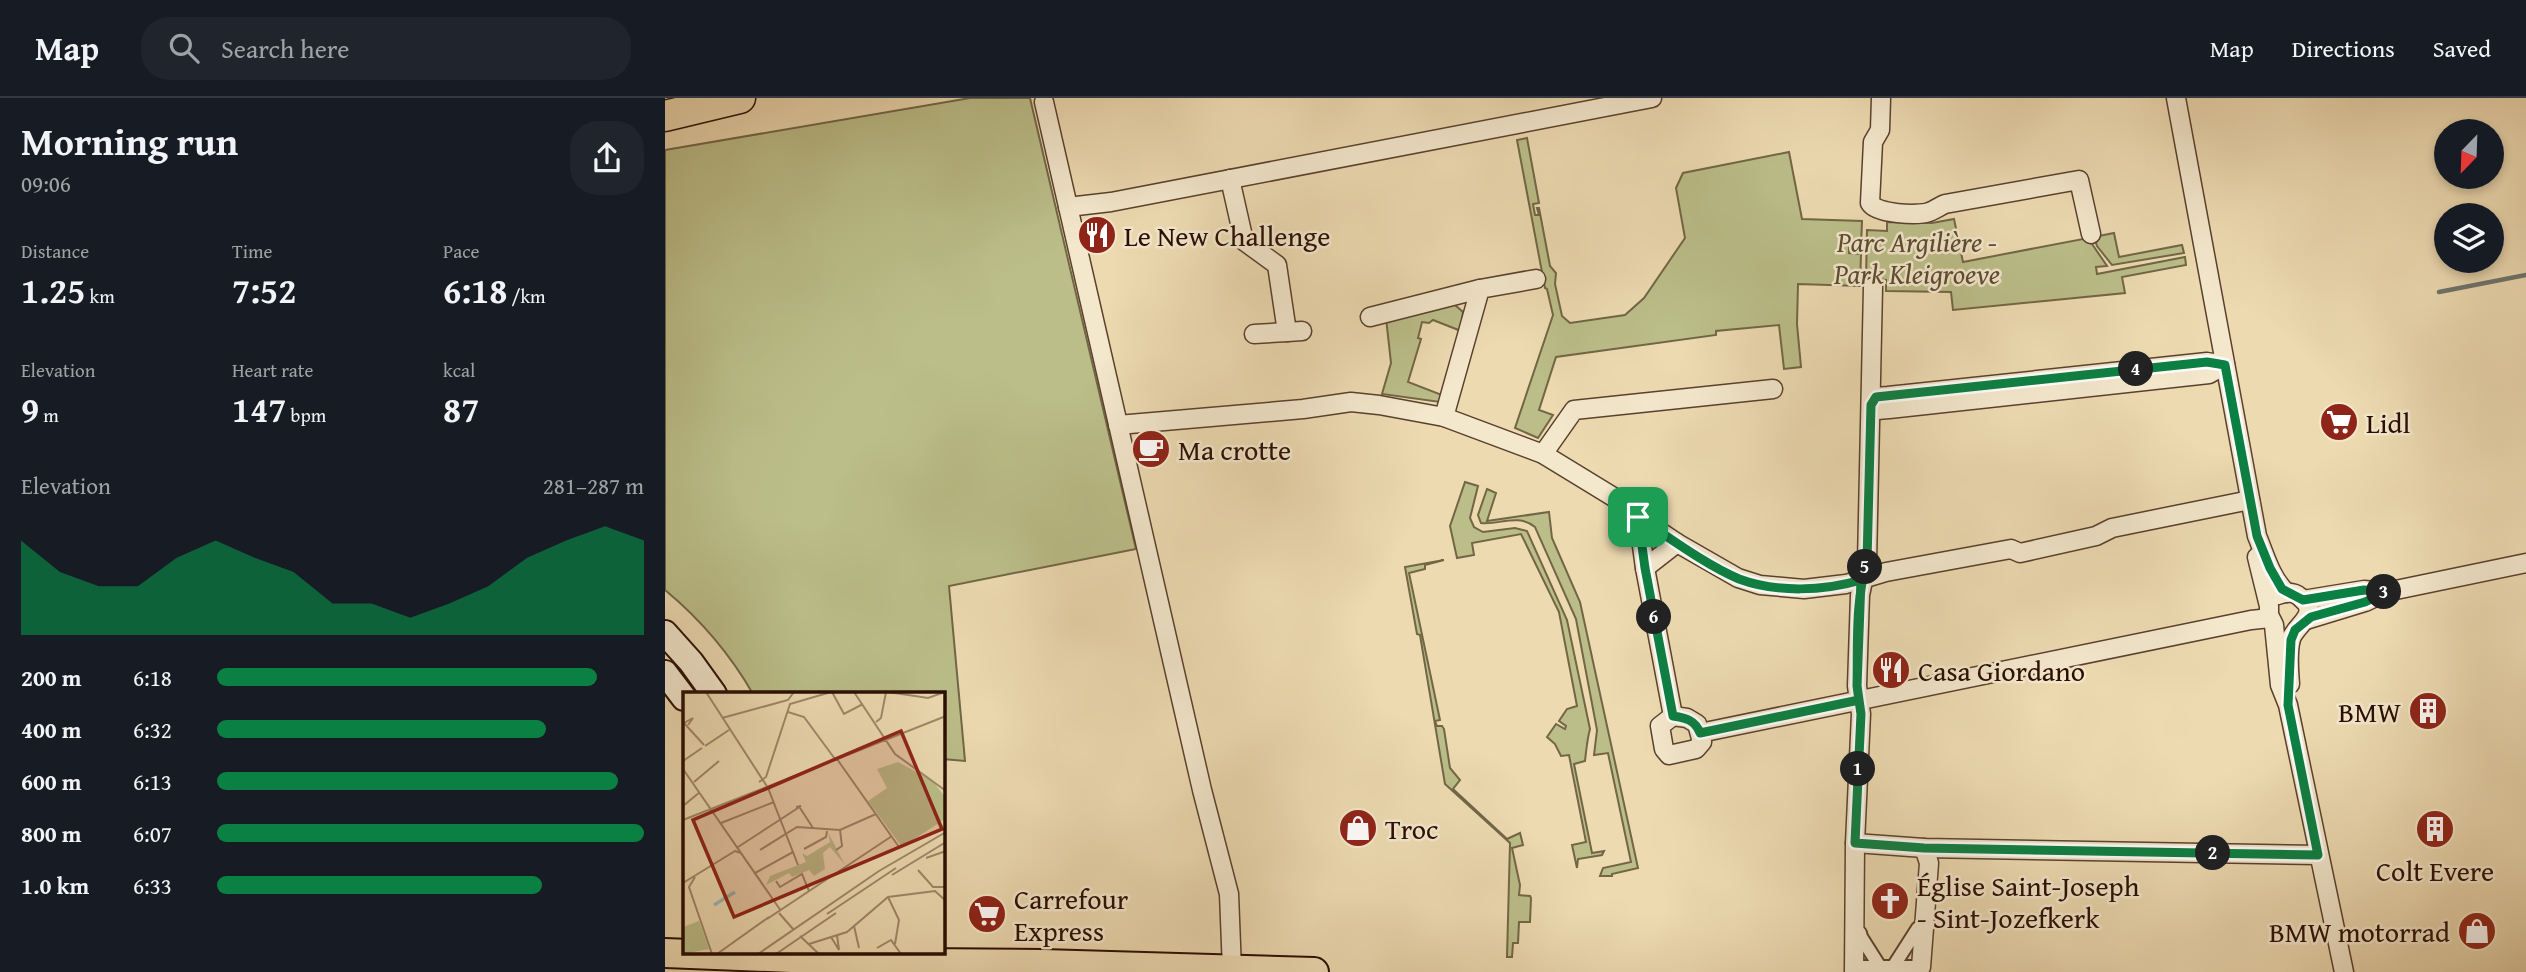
<!DOCTYPE html>
<html lang="en">
<head>
<meta charset="utf-8">
<style>
  body { margin:0; font-family:"Gentium Book Plus",serif; background:#20242c; color:#f1f3f6; height:100vh; display:flex; flex-direction:column; font-size:26px; white-space:nowrap }
  * { box-sizing:border-box; margin:0 }
  p { font-size:23px; color:#9ea1a6 }
  .icon { flex:none; width:38px; height:38px; fill:none; stroke:currentColor; stroke-width:2; stroke-linecap:round; stroke-linejoin:round }
  .map { position:relative; flex:1; overflow:hidden }
  .panel { display:flex; flex-direction:column; background:#171b24; width:665px }
  .panel>* { flex:none }
  .needle { width:46px; rotate:203deg }
  .controls { position:absolute; left:1769px; top:21px; display:grid; gap:14px }
  .controls a { display:grid; place-items:center; width:70px; height:70px; border-radius:50%; background:#171b24; box-shadow:0 4px 10px #0003; font-size:35px }
  .pin { position:absolute; display:grid; place-items:center; width:60px; height:60px; color:#fff; margin:-30px; border-radius:14px; box-shadow:0 4px 10px #0006 }
  .km { position:absolute; width:35px; height:35px; margin:-18px; border-radius:50%; background:#222; color:#fff; font-size:19px; line-height:35px; text-align:center }
  .round { display:grid; place-items:center; flex:none; width:74px; height:74px; border-radius:28px; background:#20242c }
  .head { display:flex; align-items:center; justify-content:space-between; height:119px; padding:0 21px }
  h1 { font-size:38px; font-weight:800; line-height:52px }
  .figures { display:grid; grid-template-columns:repeat(3,1fr); gap:10px; height:119px; padding:7px 21px }
  .figures div { display:grid; align-content:center }
  .figures b { font-size:35px; font-weight:800 }
  .figures small { font-size:19px; font-weight:400 }
  .figures p { font-size:19px }
  .chart { height:196px; padding:14px 21px }
  .chart p { display:flex; justify-content:space-between }
  .chart svg { width:100%; height:126px; margin-top:7px; fill:#0b8043; opacity:.7 }
  ul { padding:0 21px; list-style:none; font-size:23px }
  li { display:grid; grid-template-columns:112px 84px 1fr; align-items:center; height:52px }
  li i { height:18px; border-radius:9px; background:#0b8043 }
  header { display:flex; align-items:center; gap:42px; box-sizing:border-box; height:98px; padding:0 35px; background:#171b24; border-bottom:2px solid #363941 }
  header strong { font-size:33px }
  nav { display:flex; gap:38px; margin-inline-start:auto; font-size:24px }
  .search { width:490px; height:63px; background:#20242c; display:flex; align-items:center; gap:18px; box-sizing:border-box; padding:0 24px; border-radius:28px; color:#9ea1a6; font-size:26px }
  main { display:flex; flex:1; min-height:0 }
  .map>svg:first-child { display:block }
  .green { fill:#bbbe89; stroke:#726646; stroke-width:2 }
  .lines { fill:none; stroke-linecap:round; stroke-linejoin:round }
  .stream { stroke:#6f746e; stroke-width:4.5 }
  .pedestrian-casing { stroke:#5a402e; stroke-width:16 }
  .minor-casing { stroke:#5a402e; stroke-width:21 }
  .secondary-casing { stroke:#290d02; stroke-width:28 }
  .primary-casing { stroke:#290d02; stroke-width:32 }
  .trunk-casing { stroke:#290d02; stroke-width:33 }
  .pedestrian { stroke:#f3e7cc; stroke-width:12 }
  .minor { stroke:#f3e7cc; stroke-width:18 }
  .secondary { stroke:#f3e7cc; stroke-width:24 }
  .primary { stroke:#eddab1; stroke-width:28 }
  .trunk { stroke:#eddab1; stroke-width:30 }
  .route-casing { stroke:#fff; stroke-width:14 }
  .route { stroke:#0b8043; stroke-width:9 }
  .labels { text-anchor:middle; dominant-baseline:central; stroke-width:5; stroke-linejoin:round; paint-order:stroke }
  .poi-label { font-size:28px; fill:#290d02; stroke:#f3e7cc; text-anchor:start }
  .park-label { font-size:28px; font-style:italic; fill:#5c4b31; stroke:#f3e7cc }
  .inset-river { fill:none; stroke:#9db8b6; stroke-width:3.5 }
  .inset-road { fill:none; stroke:#9f886b; stroke-width:2 }
  .view { fill:#8f2418; fill-opacity:0.15; stroke:#8f2418; stroke-width:3.5 }
  .inset-edge { fill:none; stroke:#290d02; stroke-width:3.5 }
</style>
</head>
<body>
<header>
<strong>Map</strong>
<div class="search"><svg class="icon" aria-label="search" viewBox="0 0 24 24"><circle cx="10" cy="10" r="6"/><path d="M15 15l6 6"/></svg>Search here</div>
<nav><a>Map</a><a>Directions</a><a>Saved</a></nav>
</header>
<main>
<section class="panel">
<div class="head"><div><h1>Morning run</h1><p>09:06</p></div><a class="round"><svg class="icon" aria-label="share" viewBox="0 0 24 24"><path d="M12 15V3M7 8l5-5 5 5M5 13v7h14v-7"/></svg></a></div>
<div class="figures">
<div><p>Distance</p><b>1.25<small> km</small></b></div>
<div><p>Time</p><b>7:52</b></div>
<div><p>Pace</p><b>6:18<small> /km</small></b></div>
</div>
<div class="figures">
<div><p>Elevation</p><b>9<small> m</small></b></div>
<div><p>Heart rate</p><b>147<small> bpm</small></b></div>
<div><p>kcal</p><b>87</b></div>
</div>
<div class="chart"><p><span>Elevation</span>281–287 m</p>
<svg viewBox="0 0 160 44" preserveAspectRatio="none"><path d="M0 44V11L10 22L20 27L30 27L40 17L50 11L60 17L70 22L80 33L90 33L100 38L110 33L120 27L130 17L140 11L150 6L160 11V44z"/></svg>
</div>
<ul>
<li><b>200 m</b>6:18<i style="width:89%"></i></li>
<li><b>400 m</b>6:32<i style="width:77%"></i></li>
<li><b>600 m</b>6:13<i style="width:94%"></i></li>
<li><b>800 m</b>6:07<i style="width:100%"></i></li>
<li><b>1.0 km</b>6:33<i style="width:76%"></i></li>
</ul>
</section>
<div class="map">
<svg width="1861" height="874" viewBox="0 0 1861 874">
  <rect width="100%" height="100%" fill="#eddab1"/>
  <filter id="stains"><feTurbulence type="fractalNoise" baseFrequency=".00286" numOctaves="4"/><feColorMatrix values="0 0 0 0 .2 0 0 0 0 .09 0 0 0 0 .02 0 0 0 .5 -.17"/></filter>
  <radialGradient id="worn" r=".72"><stop offset=".6" stop-color="#630" stop-opacity="0"/><stop offset="1" stop-color="#630" stop-opacity=".3"/></radialGradient>
  <g class="green">
    <path d="M305,0H365L471,451L284,488L300,663L278,661V596H88C65,556 35,521 0,492V52Z"/>
    <polygon points="862,40 874,105 868,106 870,117 874,117 872,110 874,110 885,168 891,175 890,186 897,218 905,225 960,217 979,200 1020,140 1011,90 1018,75 1124,54 1137,121 1197,123 1196,150 1184,150 1184,155 1196,156 1195,188 1133,186 1132,226 1136,269 1119,271 1114,227 1051,233 1051,237 891,259 874,312 888,317 873,340 850,330 888,217 882,191 880,190 852,42"/>
    <polygon points="1289,121 1298,164 1423,140 1442,168 1431,169 1432,176 1520,159 1521,167 1457,179 1460,195 1288,212 1286,194 1221,193 1221,182 1201,180 1202,132 1222,133 1222,124 1267,125"/>
    <polygon points="1449,135 1454,159 1517,147 1519,155 1447,167 1432,148 1429,139"/>
    <polygon points="783,207 790,207 798,214 796,233 768,222 764,225 757,224 753,240 756,241 743,284 777,297 775,304 717,296 726,265 721,220"/>
    <path d="M800,384L813,388L805,420L809,429L818,434L850,430L862,433L902,522L925,631C922,642 921,654 920,663L909,666L927,755L939,753L937,757L913,761L912,770L907,747L921,744L904,657L896,658L890,646L882,639L891,626L900,631L901,628L894,623L902,611L912,608L894,514L856,436L807,445L809,457L792,460L785,428Z"/>
    <path d="M822,391L831,395L822,423L884,414L887,440L915,504L973,770L947,776V778H935L938,770L966,764L943,655L929,657L932,632L911,521L870,429C853,415 835,427 816,425L813,417Z"/>
    <polygon points="779,462 760,467 760,471 744,475 775,622 770,623 772,628 777,628 779,631 785,670 795,682 788,691 842,741 855,735 858,747 847,750 855,787 854,797 865,798 866,800 865,824 854,824 853,845 848,845 847,859 842,859 845,745 780,686 755,537 752,536 740,469"/>
  </g>
  <g class="lines">
    <polyline class="stream" points="1774,194 1861,177"/>
    <defs>
      <g id="pedestrian">
        <polyline points="1195,835 1196,839 1215,869"/>
        <polyline points="1196,869 1250,869"/>
        <polyline points="1228,869 1253,830"/>
      </g>
      <g id="minor">
        <path d="M1216,0L1215,32L1208,44L1205,105C1211,116 1253,118 1264,114C1270,112 1275,108 1280,106L1414,82L1426,136"/>
        <path d="M1511,0L1592,438C1600,457 1606,481 1622,495"/>
        <polyline points="379,4 537,692 564,796 567,872"/>
        <polyline points="565,81 579,143 612,167 622,234 637,233"/>
        <polyline points="403,109 446,104 987,0"/>
        <polyline points="705,219 815,191"/>
        <polyline points="589,236 622,234"/>
        <polyline points="1206,307 1212,312 1224,311 1544,276 1560,267"/>
        <polyline points="1206,307 1211,299 1223,298 1542,264 1560,267"/>
        <polyline points="779,319 815,191 871,181"/>
        <polyline points="453,327 638,311 686,304 714,307 779,319 878,356 968,411 973,419 1012,445 1073,480 1095,487 1139,491 1181,486 1221,474 1346,451 1355,455 1431,438 1447,430 1585,402"/>
        <polyline points="878,356 909,312 1108,291"/>
        <polyline points="973,419 980,470 1008,618"/>
        <polyline points="1592,459 1604,508 1604,517 1609,527 1615,587 1623,607 1679,874"/>
        <polyline points="980,470 1012,445"/>
        <path d="M1613,497C1621,494 1628,493 1635,499C1657,516 1630,527 1626,541C1622,555 1624,572 1625,586"/>
        <polyline points="1638,502 1699,492 1721,494"/>
        <polyline points="1641,522 1700,504 1721,494 1861,465"/>
        <polygon points="1008,618 1022,620 1032,626 1037,644 1031,651 1004,657 999,651 995,628"/>
        <polyline points="1035,635 1586,522 1605,520"/>
        <polyline points="1190,745 1259,750 1653,757"/>
        <polyline points="1189,874 1190,745 1196,616 1192,588 1195,497 1202,464 1208,189"/>
        <polyline points="1252,874 1256,869 1264,765 1259,750"/>
      </g>
      <g id="secondary">
        <polyline points="0,535 26,564 49,596"/>
        <polyline points="0,575 19,600"/>
      </g>
      <polyline id="primary" points="0,855 253,865 378,866 649,874"/>
      <polyline id="trunk" points="0,18 75,0"/>
    </defs>
    <use href="#pedestrian" class="pedestrian-casing"/>
    <use href="#minor" class="minor-casing"/>
    <use href="#secondary" class="secondary-casing"/>
    <use href="#primary" class="primary-casing"/>
    <use href="#trunk" class="trunk-casing"/>
    <use href="#pedestrian" class="pedestrian"/>
    <use href="#minor" class="minor"/>
    <use href="#secondary" class="secondary"/>
    <use href="#primary" class="primary"/>
    <use href="#trunk" class="trunk"/>
  </g>
  <g class="lines">
    <defs>
      <path id="route" d="M973,419C1003,439 1041,467 1074,481C1112,495 1159,493 1196,482L1192,588L1196,616L1190,745L1259,750L1653,757L1623,607L1626,542L1630,532L1646,519L1700,504L1721,494L1699,492L1638,502L1617,491L1605,470L1592,438L1560,267L1542,264L1211,299L1206,307L1202,464C1190,503 1193,547 1192,588L1194,602L1035,635C1030,622 1021,620 1008,618L980,470L973,419"/>
    </defs>
    <use href="#route" class="route-casing"/>
    <use href="#route" class="route"/>
  </g>
  <defs>
    <symbol id="restaurant-disc" viewBox="-11 -11 22 22"><circle r="9.5" fill="#8f2418" stroke="#f3e7cc"/><path d="M-5-6h1v4h1v-4h1v4h1v-4h1v5L-1.5 .5V6h-2V.5L-5-1ZM5-6V6H3V1.5H1.5Q1.5-4 5-6Z" fill="#fff"/></symbol>
    <symbol id="supermarket-disc" viewBox="-11 -11 22 22"><circle r="9.5" fill="#8f2418" stroke="#f3e7cc"/><path d="M-6-5.5h2.5l.6 2H6L4.5 2H-2.5L-4.4-4H-6ZM-1.5 3.2a1.3 1.3 0 1 0 .1 0ZM3 3.2a1.3 1.3 0 1 0 .1 0Z" fill="#fff"/></symbol>
    <symbol id="cafe-disc" viewBox="-11 -11 22 22"><circle r="9.5" fill="#8f2418" stroke="#f3e7cc"/><path d="M-5.5-4.5H6V0H3Q3 3.5 0 3.5H-2.5Q-5.5 3.5-5.5 0ZM3-3.2v2h1.7v-2ZM-6 4.5H4V6H-6Z" fill="#fff"/></symbol>
    <symbol id="building-disc" viewBox="-11 -11 22 22"><circle r="9.5" fill="#8f2418" stroke="#f3e7cc"/><path d="M-4-6H4V6H1V3H-1V6H-4ZM-2.5-4.3h1.7v1.8h-1.7ZM.8-4.3h1.7v1.8H.8ZM-2.5-1h1.7V.8h-1.7ZM.8-1h1.7V.8H.8Z" fill="#fff"/></symbol>
    <symbol id="shop-disc" viewBox="-11 -11 22 22"><circle r="9.5" fill="#8f2418" stroke="#f3e7cc"/><path d="M-5-2.5h2.3a2.7 3.5 0 0 1 5.4 0H5L5.5 6h-11ZM-1.5-2.5h3a1.5 2.3 0 0 0-3 0Z" fill="#fff"/></symbol>
    <symbol id="church-disc" viewBox="-11 -11 22 22"><circle r="9.5" fill="#8f2418" stroke="#f3e7cc"/><path d="M-1.2-6h2.4v3.5h3.3v2.4h-3.3V6h-2.4V-.1h-3.3v-2.4h3.3Z" fill="#fff"/></symbol>
  </defs>
  <g fill-rule="evenodd">
    <use href="#restaurant-disc" x="410" y="115" width="44" height="44"/>
    <use href="#supermarket-disc" x="1652" y="302" width="44" height="44"/>
    <use href="#cafe-disc" x="464" y="329" width="44" height="44"/>
    <use href="#restaurant-disc" x="1204" y="550" width="44" height="44"/>
    <use href="#building-disc" x="1741" y="591" width="44" height="44"/>
    <use href="#shop-disc" x="671" y="708" width="44" height="44"/>
    <use href="#building-disc" x="1748" y="709" width="44" height="44"/>
    <use href="#church-disc" x="1203" y="781" width="44" height="44"/>
    <use href="#supermarket-disc" x="300" y="794" width="44" height="44"/>
    <use href="#shop-disc" x="1790" y="811" width="44" height="44"/>
  </g>
  <g class="labels">
    <g class="poi-label">
      <text x="459" y="137">Le New Challenge</text>
      <text x="1701" y="324">Lidl</text>
      <text x="513" y="351">Ma crotte</text>
      <text x="1253" y="572">Casa Giordano</text>
      <text x="1736" y="613" text-anchor="end">BMW</text>
      <text x="720" y="730">Troc</text>
      <text x="1770" y="772" text-anchor="middle">Colt Evere</text>
      <text x="1252" y="787">Église Saint-Joseph<tspan x="1252" dy="32">- Sint-Jozefkerk</tspan></text>
      <text x="349" y="800">Carrefour<tspan x="349" dy="32">Express</tspan></text>
      <text x="1785" y="833" text-anchor="end">BMW motorrad</text>
    </g>
    <g class="park-label">
      <text x="1252" y="143">Parc Argilière -<tspan x="1252" dy="32">Park Kleigroeve</tspan></text>
    </g>
  </g>
  <g transform="translate(18 594)">
    <rect width="262" height="262" fill="#eddab1"/>
    <path d="M215,70L249,88L262,105V127L219,155L185,109L204,96L194,77ZM145,140L162,173L147,155L140,161L142,177L131,184L126,178L109,185L106,181L83,193L87,184L123,170L119,161L124,164L147,150ZM16,229L26,257L0,262V235Z" fill="#bbbe89"/>
    <path class="inset-river" d="M31,213L52,200"/>
    <path class="inset-road" d="M23,0L85,96L115,173M149,0L161,22L180,12M171,0L212,62L263,99M205,0L245,6L262,0M105,20L121,25L152,67M39,26L105,8L111,0M193,30L198,26L203,0M5,33L10,26L1,31L21,53M22,54L46,38M154,67L216,155M0,69L19,56M0,77L98,219M11,90L36,69M76,90L83,85L107,12L148,0M0,114L17,100M117,116L130,136M0,128L263,24M38,131L91,110M55,155L118,114L113,115M121,157L143,145L144,139M77,158L114,135L157,138L193,122M153,158L159,154L157,138M243,166L263,159M235,178L250,195H263M72,181L110,160M209,183L263,150M12,185L6,195L29,262M93,189L97,195L119,182L126,199M0,191L52,159L58,161M205,205L216,228L212,252M96,221L110,237M144,222L213,176M84,227L209,144M171,234L176,256M117,244L136,262M148,245L156,258L154,243M126,252L164,240L205,205L252,199L263,209M194,256L208,248L218,262M34,262L86,225M75,262L196,179L263,140M93,262L153,221"/>
    <path class="view" d="M218,39L259,137L51,225L10,128Z"/>
    <rect width="262" height="262" class="inset-edge"/>
  </g>
  <rect width="100%" height="100%" filter="url(#stains)"/>
  <rect width="100%" height="100%" fill="url(#worn)"/>
</svg>
<div class="controls">
<a><svg class="needle" viewBox="-14 -14 28 28"><path d="M0-13l5 13h-10z" fill="#e53935"/><path d="M0 13l5-13h-10z" fill="#9ea1a6"/></svg></a>
<a><svg class="icon" aria-label="layers" viewBox="0 0 24 24"><path d="M12 4l9 5-9 5-9-5zM3 14l9 5 9-5"/></svg></a>
</div>
<div class="pin" style="left:973px;top:419px;background:#1e9e55"><svg class="icon" aria-label="arrive" viewBox="0 0 24 24"><path d="M6 21V4h12l-3 4 3 4H6"/></svg></div>
<b class="km" style="left:1193px;top:671px">1</b>
<b class="km" style="left:1548px;top:755px">2</b>
<b class="km" style="left:1719px;top:494px">3</b>
<b class="km" style="left:1471px;top:271px">4</b>
<b class="km" style="left:1200px;top:469px">5</b>
<b class="km" style="left:989px;top:519px">6</b>
</div>
</main>
</body>
</html>
